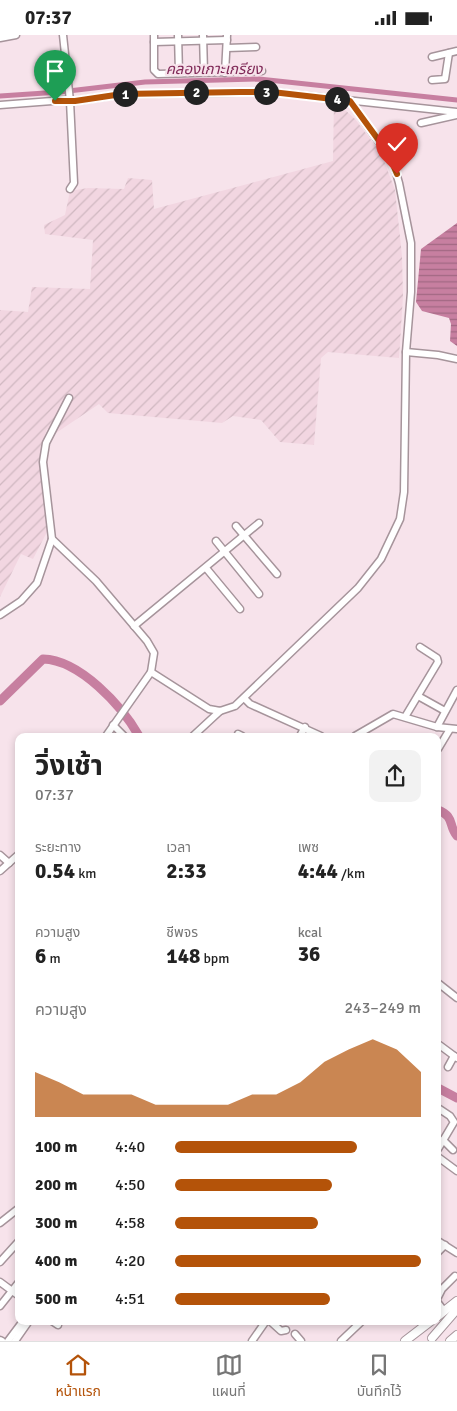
<!DOCTYPE html>
<html lang="th">
<head>
<meta charset="utf-8">
<style>
  body { margin:0; font-family:Signika,"Noto Sans Thai",sans-serif; background:#f2f2f2; color:#222; height:100vh; display:flex; flex-direction:column; font-size:19px; white-space:nowrap }
  * { box-sizing:border-box; margin:0 }
  p { font-size:16px; color:#767676 }
  .icon { flex:none; width:28px; height:28px; fill:none; stroke:currentColor; stroke-width:2; stroke-linecap:round; stroke-linejoin:round }
  .map { position:relative; flex:1; overflow:hidden }
  .details { position:absolute; left:15px; top:698px; width:426px; height:592px; display:flex; flex-direction:column; background:#fff; border-radius:10px; box-shadow:0 2px 8px #0003 }
  .details>* { flex:none }
  .pin { position:absolute; display:grid; place-items:center; width:42px; height:42px; color:#fff; margin:-51px -21px; border-radius:50% 50% 50% 0; rotate:-45deg; box-shadow:0 0 5px #0007 }
  .pin .icon { rotate:45deg }
  .km { position:absolute; width:25px; height:25px; margin:-12px; border-radius:50%; background:#222; color:#fff; font-size:14px; line-height:25px; text-align:center }
  .round { display:grid; place-items:center; flex:none; width:52px; height:52px; border-radius:10px; background:#f2f2f2 }
  .overview { display:flex; align-items:center; justify-content:space-between; height:85px; padding:0 20px }
  h1 { font-size:28px; font-weight:700; line-height:38px }
  .metrics { display:grid; grid-template-columns:repeat(3,1fr); gap:8px; height:85px; padding:5px 20px }
  .metrics div { display:grid; align-content:center }
  .metrics b { font-size:21px; font-weight:700 }
  .metrics small { font-size:14px; font-weight:400 }
  .metrics p { font-size:14px }
  .chart { height:140px; padding:10px 20px }
  .chart p { display:flex; justify-content:space-between }
  .chart svg { width:100%; height:90px; margin-top:5px; fill:#b45309; opacity:.7 }
  ul { padding:0 20px; list-style:none; font-size:16px }
  li { display:grid; grid-template-columns:80px 60px 1fr; align-items:center; height:38px }
  li i { height:12px; border-radius:6px; background:#b45309 }
  .status { display:flex; justify-content:space-between; align-items:center; height:35px; padding:0 25px; background:#fff; direction:ltr }
  .status svg { height:14px; fill:currentColor }
  .dock { display:flex; justify-content:space-around; align-items:center; height:70px; border-top:1px solid #e0e0e0; background:#fff; font-size:14px; color:#767676 }
  .dock a { display:grid; justify-items:center; gap:2px }
  .dock .on { color:#b45309 }
  .map>svg:first-child { display:block }
  .industrial { fill:url(#industrial-furrows) }
  .water { fill:url(#water-rules) }
  .lines { fill:none; stroke-linecap:round; stroke-linejoin:round }
  .canal { stroke:#c77fa0; stroke-width:5 }
  .river { stroke:#c77fa0; stroke-width:9 }
  .minor-casing { stroke:#a6949b; stroke-width:9 }
  .major-casing { stroke:#a6949b; stroke-width:10 }
  .minor { stroke:#fff; stroke-width:6 }
  .major { stroke:#fff; stroke-width:8 }
  .route-casing { stroke:#fff; stroke-width:10 }
  .route { stroke:#b45309; stroke-width:6 }
  .labels { text-anchor:middle; dominant-baseline:central; stroke-width:4.5; stroke-linejoin:round; paint-order:stroke }
  .water-label { font-size:15px; font-style:italic; fill:#802a58; stroke:#f7e3eb }
</style>
</head>
<body>
<div class="status"><b>07:37</b><svg viewBox="0 0 49 12"><path d="M0 12V9h3v3zM5 12V6h3v6zM10 12V3h3v9zM15 12V0h3v12zM26 1h20v11H26zM47 4h2v5h-2z"/></svg></div>
<div class="map">
<svg width="457" height="1306" viewBox="0 0 457 1306">
  <defs>
    <pattern id="industrial-furrows" width="10" height="10" patternUnits="userSpaceOnUse" patternTransform="scale(1.25)"><rect width="10" height="10" fill="#f2d6e1"/><path d="M-1 1l2-2M0 10L10 0M9 11l2-2" fill="none" stroke="#d0b8c1"/></pattern>
    <pattern id="water-rules" width="6" height="5" patternUnits="userSpaceOnUse" patternTransform="scale(1.25)"><rect width="6" height="5" fill="#c77fa0"/><path d="M0 2.5h6" fill="none" stroke="#a26883"/></pattern>
  </defs>
  <rect width="100%" height="100%" fill="#f7e3eb"/>
  <polygon class="industrial" points="334,65 355,84 381,118 395,155 402,221 403,261 399,323 328,317 321,323 314,410 280,407 261,385 233,381 222,388 108,378 99,369 56,398 47,394 42,408 40,432 48,495 33,524 21,519 0,562 0,275 28,277 32,252 90,254 93,205 45,199 44,190 65,180 70,156 88,153 124,154 128,143 152,145 154,174 333,126"/>
  <polygon class="water" points="457,188 457,311 450,306 451,289 449,283 422,276 416,267 421,214"/>
  <g class="lines">
    <polyline class="canal" points="0,61 60,57 145,47 259,44 457,65"/>
    <g class="river">
      <path d="M0,666L43,624C80,625 122,671 139,701"/>
      <path d="M438,775C455,782 448,790 457,801"/>
      <polyline points="438,1053 457,1063"/>
    </g>
    <defs>
      <g id="minor">
        <polyline points="63,0 70,66 74,148 70,154"/>
        <polyline points="154,0 154,35 158,39 262,36"/>
        <polyline points="178,0 179,38"/>
        <polyline points="203,0 204,37"/>
        <polyline points="0,3 16,0"/>
        <polyline points="154,7 227,5"/>
        <polyline points="227,13 256,12"/>
        <polyline points="432,22 457,16"/>
        <polyline points="48,27 66,24"/>
        <polyline points="225,38 227,0"/>
        <polyline points="432,45 445,44 449,18"/>
        <polyline points="0,70 65,65 75,66 122,59 272,57 457,77"/>
        <polyline points="421,88 457,80"/>
        <polyline points="406,317 438,320 457,324"/>
        <polyline points="69,363 46,408 43,427 52,504 96,546 147,606 154,618 151,637 106,701"/>
        <polyline points="236,491 277,539"/>
        <polyline points="216,506 259,559"/>
        <polyline points="206,533 240,574"/>
        <polyline points="0,580 21,566 37,548 52,504"/>
        <polyline points="134,591 259,488"/>
        <polyline points="151,637 209,674 220,676 235,671 358,553 381,524 400,484 404,457 406,317 411,257 411,208 399,148 393,127 350,66"/>
        <polyline points="418,661 445,676"/>
        <polyline points="244,663 250,669 321,701"/>
        <polyline points="405,682 438,627 437,623 420,612"/>
        <polyline points="113,690 124,701"/>
        <polyline points="437,692 457,655"/>
        <polyline points="238,699 242,701"/>
        <polyline points="193,701 220,676"/>
        <polyline points="300,701 305,692"/>
        <polyline points="355,701 393,679 437,692 457,694"/>
        <polyline points="438,714 450,694"/>
        <polyline points="0,820 9,828"/>
        <polyline points="0,836 19,819"/>
        <polyline points="438,948 457,963"/>
        <polyline points="438,1009 457,1023"/>
        <polyline points="448,1032 454,1021"/>
        <polyline points="438,1073 450,1081 454,1087 438,1114"/>
        <polyline points="443,1105 453,1115"/>
        <polyline points="438,1122 457,1136"/>
        <polyline points="0,1188 19,1173"/>
        <polyline points="438,1206 457,1218"/>
        <polyline points="438,1217 445,1210"/>
        <polyline points="0,1227 19,1206"/>
        <polyline points="0,1247 19,1261"/>
        <polyline points="438,1262 442,1254 455,1241"/>
        <polyline points="438,1268 444,1276"/>
        <polyline points="0,1271 19,1247"/>
        <polyline points="52,1286 58,1290"/>
        <polyline points="270,1286 281,1296 286,1295"/>
        <polyline points="295,1299 301,1306"/>
        <polyline points="0,1305 2,1306"/>
        <polyline points="8,1306 23,1286"/>
        <polyline points="15,1306 29,1286"/>
        <polyline points="252,1306 266,1286"/>
        <polyline points="341,1306 362,1286"/>
      </g>
      <g id="major">
        <polyline points="438,1281 457,1266"/>
        <polyline points="432,1303 457,1274"/>
        <polyline points="405,1306 431,1286"/>
        <polyline points="450,1306 457,1300"/>
      </g>
    </defs>
    <use href="#minor" class="minor-casing"/>
    <use href="#major" class="major-casing"/>
    <use href="#minor" class="minor"/>
    <use href="#major" class="major"/>
  </g>
  <g class="lines">
    <defs>
      <polyline id="route" points="55,66 75,66 122,59 240,57 272,57 350,66 388,118 397,139"/>
    </defs>
    <use href="#route" class="route-casing"/>
    <use href="#route" class="route"/>
  </g>
  <g class="labels">
    <g class="water-label">
      <text x="214" y="34">คลองเกาะเกรียง</text>
    </g>
  </g>
</svg>
<div class="pin" style="left:55px;top:66px;background:#1e9e55"><svg class="icon" aria-label="arrive" viewBox="0 0 24 24"><path d="M6 21V4h12l-3 4 3 4H6"/></svg></div>
<div class="pin" style="left:397px;top:139px;background:#d93025"><svg class="icon" aria-label="check" viewBox="0 0 24 24"><path d="M5 12l5 5 9-10"/></svg></div>
<b class="km" style="left:125px;top:59px">1</b>
<b class="km" style="left:196px;top:57px">2</b>
<b class="km" style="left:266px;top:57px">3</b>
<b class="km" style="left:337px;top:64px">4</b>
<section class="details">
<div class="overview"><div><h1>วิ่งเช้า</h1><p>07:37</p></div><a class="round"><svg class="icon" aria-label="share" viewBox="0 0 24 24"><path d="M12 15V3M7 8l5-5 5 5M5 13v7h14v-7"/></svg></a></div>
<div class="metrics">
<div><p>ระยะทาง</p><b>0.54<small> km</small></b></div>
<div><p>เวลา</p><b>2:33</b></div>
<div><p>เพซ</p><b>4:44<small> /km</small></b></div>
</div>
<div class="metrics">
<div><p>ความสูง</p><b>6<small> m</small></b></div>
<div><p>ชีพจร</p><b>148<small> bpm</small></b></div>
<div><p>kcal</p><b>36</b></div>
</div>
<div class="chart"><p><span>ความสูง</span>243–249 m</p>
<svg viewBox="0 0 160 44" preserveAspectRatio="none"><path d="M0 44V22L10 27L20 33L30 33L40 33L50 38L60 38L70 38L80 38L90 33L100 33L110 27L120 17L130 11L140 6L150 11L160 22V44z"/></svg>
</div>
<ul>
<li><b>100 m</b>4:40<i style="width:74%"></i></li>
<li><b>200 m</b>4:50<i style="width:64%"></i></li>
<li><b>300 m</b>4:58<i style="width:58%"></i></li>
<li><b>400 m</b>4:20<i style="width:100%"></i></li>
<li><b>500 m</b>4:51<i style="width:63%"></i></li>
</ul>
</section>
</div>
<nav class="dock">
<a class="on"><svg class="icon" aria-label="home" viewBox="0 0 24 24"><path d="M3 11l9-7 9 7M6 9v11h12V9"/></svg>หน้าแรก</a>
<a><svg class="icon" aria-label="map" viewBox="0 0 24 24"><path d="M3 6l6-2 6 2 6-2v14l-6 2-6-2-6 2zM9 4v14M15 6v14"/></svg>แผนที่</a>
<a><svg class="icon" aria-label="saved" viewBox="0 0 24 24"><path d="M7 4h10v16l-5-4-5 4z"/></svg>บันทึกไว้</a>
</nav>
</body>
</html>
